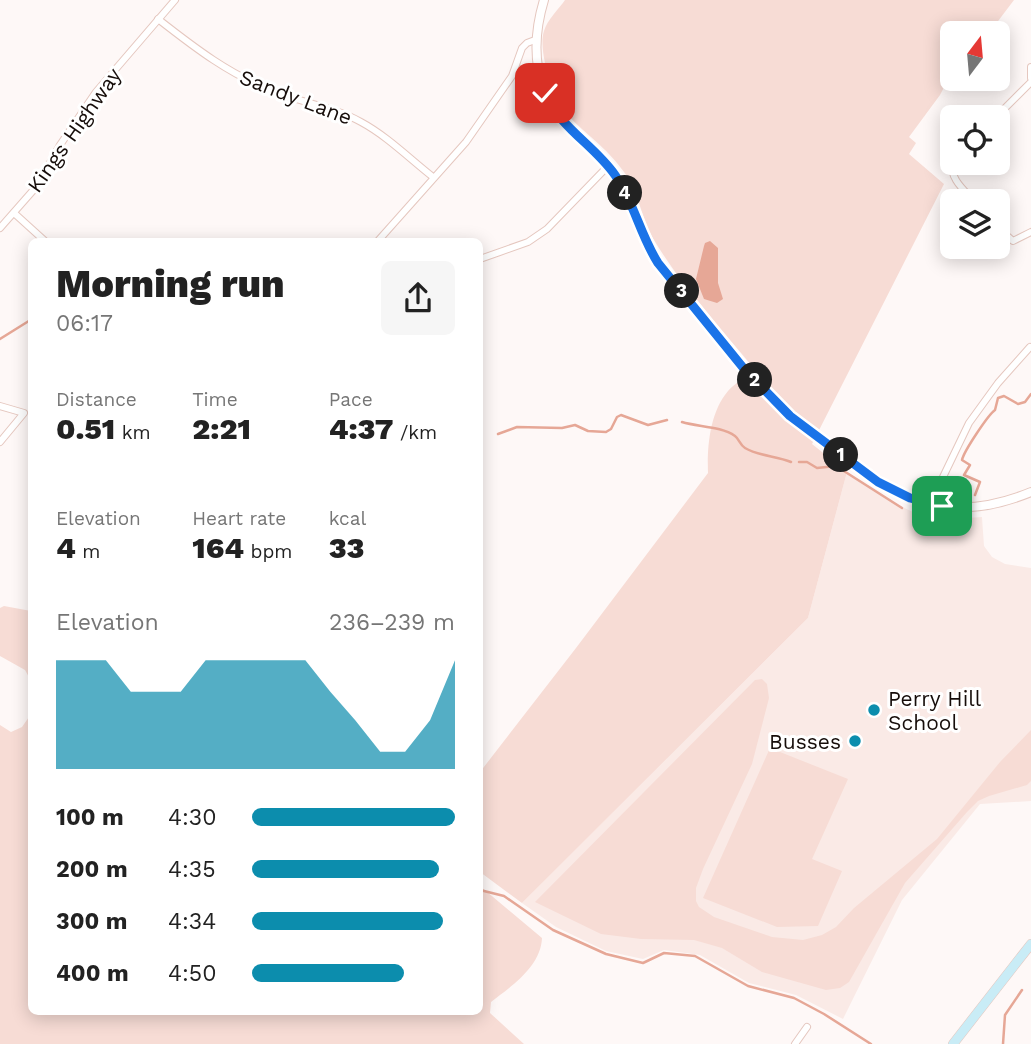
<!DOCTYPE html>
<html lang="en">
<head>
<meta charset="utf-8">
<style>
  body { margin:0; font-family:"Work Sans",sans-serif; background:#f6f6f6; color:#222; height:100vh; display:flex; flex-direction:column; font-size:26px; white-space:nowrap }
  * { box-sizing:border-box; margin:0 }
  p { font-size:23px; color:#767676 }
  .icon { flex:none; width:38px; height:38px; fill:none; stroke:currentColor; stroke-width:2; stroke-linecap:round; stroke-linejoin:round }
  .map { position:relative; flex:1; overflow:hidden }
  .details { position:absolute; left:28px; top:238px; width:455px; height:777px; display:flex; flex-direction:column; background:#fff; border-radius:10px; box-shadow:0 4px 18px #0003 }
  .details>* { flex:none }
  .needle { width:46px; rotate:16deg }
  .fabs { position:absolute; left:940px; top:21px; display:grid; gap:14px }
  .fabs a { display:grid; place-items:center; width:70px; height:70px; border-radius:10px; background:#fff; box-shadow:0 4px 18px #0003; font-size:35px }
  .pin { position:absolute; display:grid; place-items:center; width:60px; height:60px; color:#fff; margin:-30px; border-radius:14px; box-shadow:0 4px 10px #0006 }
  .km { position:absolute; width:35px; height:35px; margin:-18px; border-radius:50%; background:#222; color:#fff; font-size:19px; line-height:35px; text-align:center }
  .round { display:grid; place-items:center; flex:none; width:74px; height:74px; border-radius:10px; background:#f6f6f6 }
  .overview { display:flex; align-items:center; justify-content:space-between; height:119px; padding:0 28px }
  h1 { font-size:38px; font-weight:800; line-height:52px }
  .figures { display:grid; grid-template-columns:repeat(3,1fr); gap:10px; height:119px; padding:7px 28px }
  .figures div { display:grid; align-content:center }
  .figures b { font-size:30px; font-weight:800 }
  .figures small { font-size:19px; font-weight:400 }
  .figures p { font-size:19px }
  .chart { height:196px; padding:14px 28px }
  .chart p { display:flex; justify-content:space-between }
  .chart svg { width:100%; height:126px; margin-top:7px; fill:#0c8dad; opacity:.7 }
  ul { padding:0 28px; list-style:none; font-size:23px }
  li { display:grid; grid-template-columns:112px 84px 1fr; align-items:center; height:52px }
  li i { height:18px; border-radius:9px; background:#0c8dad }
  .map>svg:first-child { display:block }
  .built { fill:#faeae6 }
  .green { fill:#f7dcd5 }
  .water { fill:#e6a796 }
  .lines { fill:none; stroke-linecap:round; stroke-linejoin:round }
  .stream { stroke:#e6a796; stroke-width:2.5 }
  .minor-casing { stroke:#e5c7bf; stroke-width:8 }
  .tertiary-casing { stroke:#e5c7bf; stroke-width:10 }
  .secondary-casing { stroke:#e5c7bf; stroke-width:10 }
  .minor { stroke:#fff; stroke-width:6 }
  .tertiary { stroke:#fff; stroke-width:8 }
  .secondary { stroke:#c9ecf6; stroke-width:9 }
  .route-casing { stroke:#fff; stroke-width:14 }
  .route { stroke:#1a73e8; stroke-width:9 }
  .poi-dot { fill:#0c8dad; stroke:#fff; stroke-width:2.5 }
  .labels { text-anchor:middle; dominant-baseline:central; stroke-width:6; stroke-linejoin:round; paint-order:stroke }
  .street-label { font-size:21px; fill:#160d0a; stroke:#fff }
  .poi-label { font-size:21px; fill:#160d0a; stroke:#fff; text-anchor:start }
</style>
</head>
<body>
<div class="map">
<svg width="1031" height="1044" viewBox="0 0 1031 1044">
  <rect width="100%" height="100%" fill="#fef8f7"/>
  <polygon class="built" points="847,472 894,503 915,513 953,519 982,517 984,546 992,557 1005,564 1031,568 1031,801 980,804 902,900 843,1019 796,995 749,983 700,955 664,950 643,959 606,951 556,927 522,903 808,618"/>
  <g class="green">
    <path d="M565,0H1014L989,33H952V72L940,95L909,137L916,143L909,154L944,184L812,444L847,472L808,618L522,903L480,872V772L576,648L708,473C707,446 710,412 728,391C735,383 747,376 755,370C721,328 682,287 654,240C641,218 639,192 624,172C594,129 554,123 545,63C543,53 541,40 544,31C547,20 559,9 565,0Z"/>
    <polygon points="4,606 31,611 31,681 25,670 0,656 0,608"/>
    <polygon points="762,679 767,684 769,698 752,764 703,869 696,888 696,901 699,907 714,917 772,937 803,940 822,935 836,927 854,908 937,839 1000,762 1031,730 1031,781 1027,785 989,796 978,801 967,812 905,883 849,982 840,988 826,990 762,972 722,948 694,940 641,939 601,934 535,902 755,680"/>
    <path d="M31,714L32,1012H480V886L542,938C541,966 512,986 491,1002L490,1013L524,1044H0V725L11,732L22,727Z"/>
    <polygon points="770,748 848,779 812,859 842,871 818,926 777,927 703,898"/>
  </g>
  <polygon class="water" points="710,241 718,248 718,283 723,299 717,303 704,299 696,279 704,246 705,243"/>
  <g class="lines">
    <g class="stream">
      <polyline points="0,339 32,319"/>
      <path d="M682,422C698,427 721,426 735,436C739,439 740,445 745,448C758,456 777,456 791,462"/>
      <polyline points="498,434 517,427 562,428 575,425 588,431 606,432 611,429 617,417 621,415 648,425 667,420"/>
      <polyline points="799,462 807,462 817,468 836,466 902,508"/>
      <path d="M975,495L980,482L964,475L970,465L962,460C964,451 988,415 995,410L998,398L1004,396L1018,404L1025,402L1031,394"/>
      <polyline points="480,890 504,896 553,930 606,954 643,963 664,953 695,956 748,986 794,998 824,1014 871,1044"/>
      <polyline points="1003,1044 1005,1015 1022,990"/>
    </g>
    <defs>
      <g id="minor">
        <path d="M158,19C195,48 230,75 275,92C304,103 334,107 361,122C387,136 410,159 433,177"/>
        <polyline points="1031,67 1031,78"/>
        <polyline points="996,117 1031,82"/>
        <path d="M952,162C950,179 963,189 974,201"/>
        <polyline points="14,213 46,242"/>
        <polyline points="0,228 37,186 60,145 96,92 175,0"/>
        <polyline points="998,228 1013,241 1031,232"/>
        <polyline points="377,242 466,142 512,76 522,48 527,43 535,40"/>
        <polyline points="480,259 528,242 547,229 608,166"/>
        <polyline points="0,406 24,413 0,442"/>
        <polyline points="930,504 969,423 998,383 1030,347"/>
        <polyline points="795,1044 807,1027"/>
      </g>
      <path id="tertiary" d="M544,0C530,46 534,95 570,130C585,145 603,158 615,176C634,203 640,236 658,263C697,310 733,362 778,405C797,424 819,439 840,454C905,502 951,525 1031,492"/>
      <polyline id="secondary" points="953,1044 1031,944"/>
    </defs>
    <use href="#minor" class="minor-casing"/>
    <use href="#tertiary" class="tertiary-casing"/>
    <use href="#secondary" class="secondary-casing"/>
    <use href="#minor" class="minor"/>
    <use href="#tertiary" class="tertiary"/>
    <use href="#secondary" class="secondary"/>
  </g>
  <g class="lines">
    <defs>
      <path id="route" d="M545,93C560,128 594,145 615,175C634,202 640,235 658,263L745,370L790,416L878,482L910,498L942,506"/>
    </defs>
    <use href="#route" class="route-casing"/>
    <use href="#route" class="route"/>
  </g>
  <g class="poi-dot">
    <circle cx="874" cy="710" r="7"/>
    <circle cx="855" cy="741" r="7"/>
  </g>
  <g class="labels">
    <g class="street-label">
      <text transform="translate(296 97) rotate(21)">Sandy Lane</text>
      <text transform="translate(74 130) rotate(-55)">Kings Highway</text>
    </g>
    <g class="poi-label">
      <text x="888" y="698">Perry Hill<tspan x="888" dy="24">School</tspan></text>
      <text x="841" y="741" text-anchor="end">Busses</text>
    </g>
  </g>
</svg>
<div class="fabs">
<a><svg class="needle" viewBox="-14 -14 28 28"><path d="M0-13l5 13h-10z" fill="#e53935"/><path d="M0 13l5-13h-10z" fill="#767676"/></svg></a>
<a><svg class="icon" aria-label="locate" viewBox="0 0 24 24"><circle cx="12" cy="12" r="6"/><path d="M12 2v4M12 18v4M2 12h4M18 12h4"/></svg></a>
<a><svg class="icon" aria-label="layers" viewBox="0 0 24 24"><path d="M12 4l9 5-9 5-9-5zM3 14l9 5 9-5"/></svg></a>
</div>
<div class="pin" style="left:942px;top:506px;background:#1e9e55"><svg class="icon" aria-label="arrive" viewBox="0 0 24 24"><path d="M6 21V4h12l-3 4 3 4H6"/></svg></div>
<div class="pin" style="left:545px;top:93px;background:#d93025"><svg class="icon" aria-label="check" viewBox="0 0 24 24"><path d="M5 12l5 5 9-10"/></svg></div>
<b class="km" style="left:841px;top:455px">1</b>
<b class="km" style="left:755px;top:380px">2</b>
<b class="km" style="left:682px;top:291px">3</b>
<b class="km" style="left:625px;top:193px">4</b>
<section class="details">
<div class="overview"><div><h1>Morning run</h1><p>06:17</p></div><a class="round"><svg class="icon" aria-label="share" viewBox="0 0 24 24"><path d="M12 15V3M7 8l5-5 5 5M5 13v7h14v-7"/></svg></a></div>
<div class="figures">
<div><p>Distance</p><b>0.51<small> km</small></b></div>
<div><p>Time</p><b>2:21</b></div>
<div><p>Pace</p><b>4:37<small> /km</small></b></div>
</div>
<div class="figures">
<div><p>Elevation</p><b>4<small> m</small></b></div>
<div><p>Heart rate</p><b>164<small> bpm</small></b></div>
<div><p>kcal</p><b>33</b></div>
</div>
<div class="chart"><p><span>Elevation</span>236–239 m</p>
<svg viewBox="0 0 160 44" preserveAspectRatio="none"><path d="M0 44V6L10 6L20 6L30 17L40 17L50 17L60 6L70 6L80 6L90 6L100 6L110 17L120 27L130 38L140 38L150 27L160 6V44z"/></svg>
</div>
<ul>
<li><b>100 m</b>4:30<i style="width:100%"></i></li>
<li><b>200 m</b>4:35<i style="width:92%"></i></li>
<li><b>300 m</b>4:34<i style="width:94%"></i></li>
<li><b>400 m</b>4:50<i style="width:75%"></i></li>
</ul>
</section>
</div>
</body>
</html>
